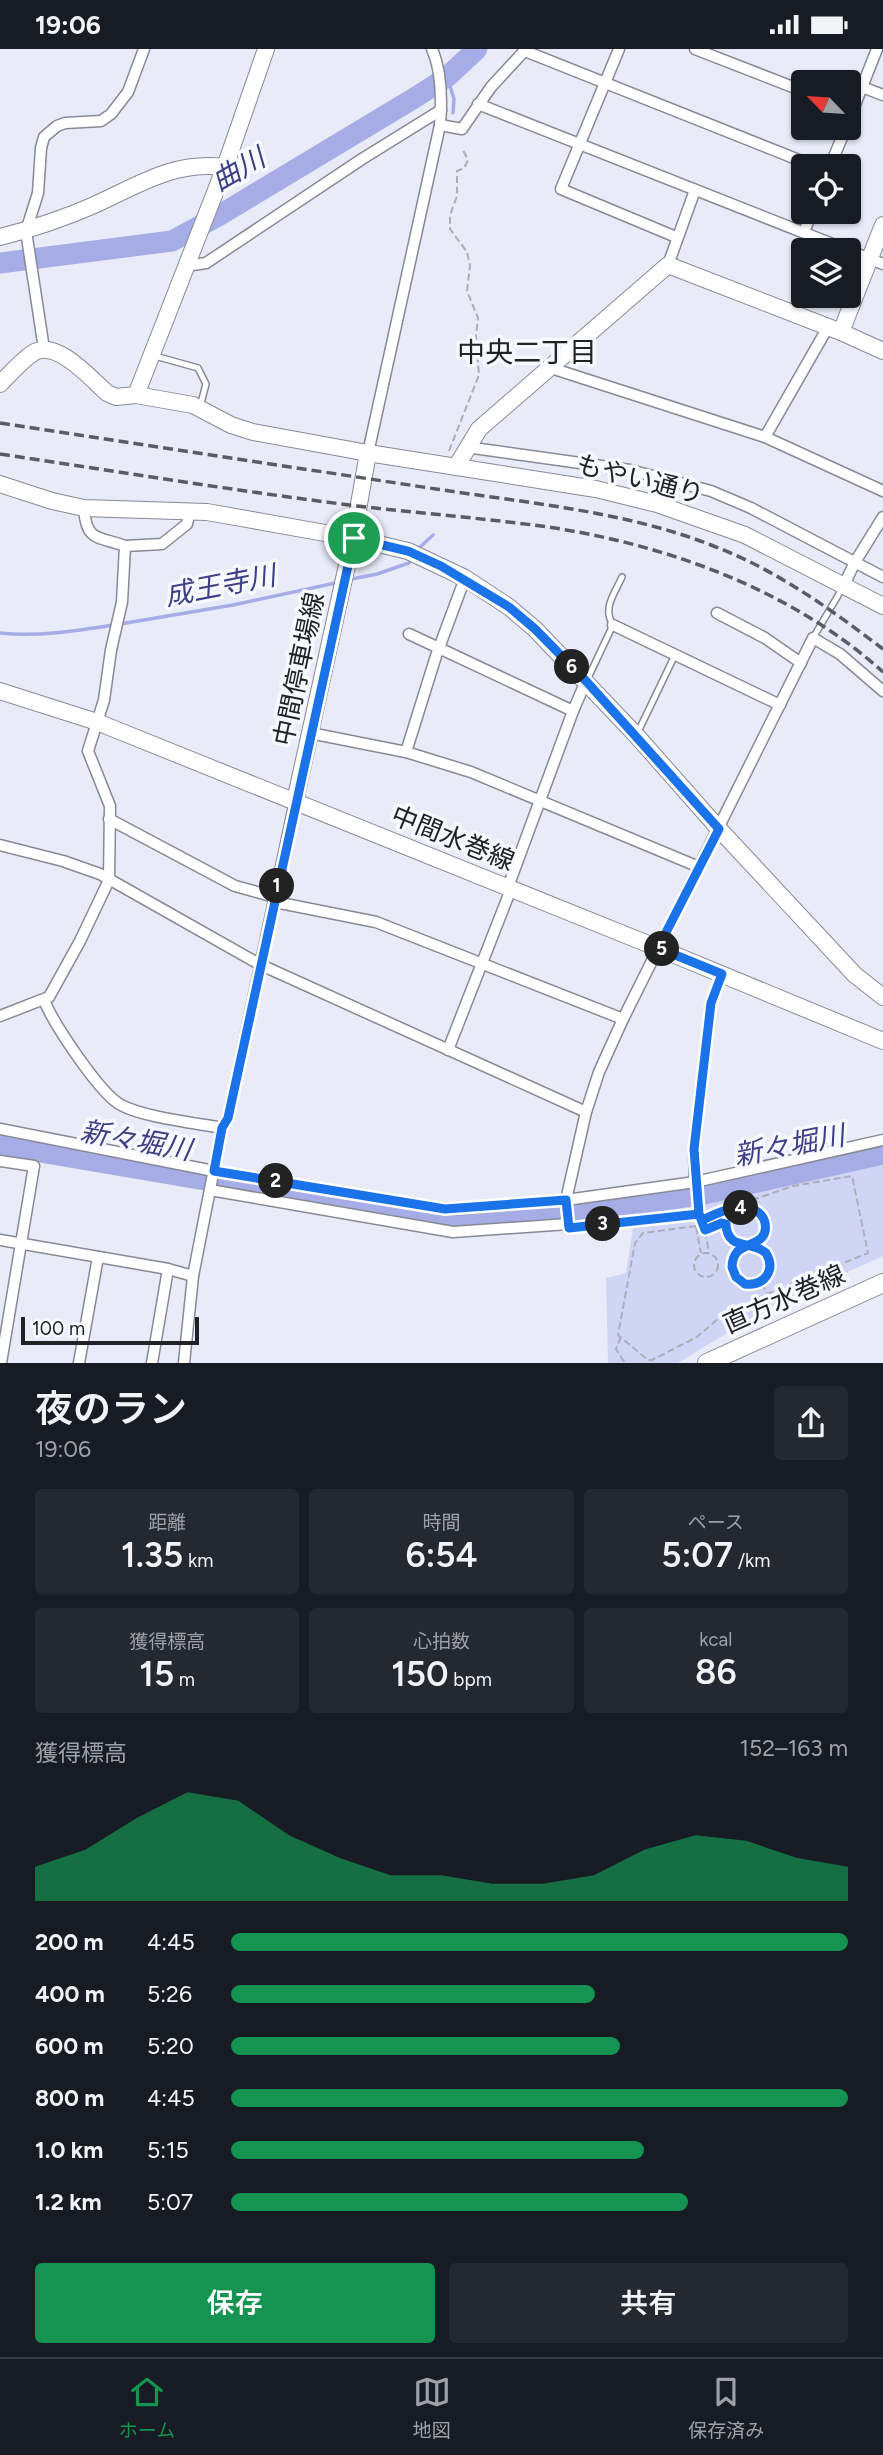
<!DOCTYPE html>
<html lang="ja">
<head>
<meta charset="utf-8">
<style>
  body { margin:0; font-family:Figtree,"Noto Sans JP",sans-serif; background:#242831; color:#f1f3f6; height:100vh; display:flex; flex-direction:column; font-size:26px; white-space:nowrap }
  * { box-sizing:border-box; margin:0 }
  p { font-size:23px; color:#9ea1a6 }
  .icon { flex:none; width:38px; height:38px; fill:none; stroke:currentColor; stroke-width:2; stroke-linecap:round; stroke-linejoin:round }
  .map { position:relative; height:1314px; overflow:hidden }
  .panel { display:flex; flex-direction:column; background:#171b24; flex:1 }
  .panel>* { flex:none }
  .needle { width:46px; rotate:295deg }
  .buttons { position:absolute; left:791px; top:21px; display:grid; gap:14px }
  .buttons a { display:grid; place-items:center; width:70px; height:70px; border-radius:7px; background:#171b24; box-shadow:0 2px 5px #0004; font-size:35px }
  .scale { position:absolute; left:21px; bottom:18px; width:178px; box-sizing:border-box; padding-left:7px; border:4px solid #212227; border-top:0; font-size:19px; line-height:24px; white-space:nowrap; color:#212227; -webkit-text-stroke:5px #f8f9ff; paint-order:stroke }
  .pin { position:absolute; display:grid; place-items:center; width:60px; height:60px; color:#fff; margin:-30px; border:4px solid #fff; border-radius:50%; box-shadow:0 2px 7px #0007 }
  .km { position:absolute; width:35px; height:35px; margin:-18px; border-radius:50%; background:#222; color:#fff; font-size:19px; line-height:35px; text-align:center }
  .round { display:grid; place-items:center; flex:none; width:74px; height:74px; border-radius:7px; background:#242831 }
  .headline { display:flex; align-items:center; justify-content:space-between; height:119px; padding:0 35px }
  h1 { font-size:38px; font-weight:600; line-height:52px }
  .figures { display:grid; grid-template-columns:repeat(3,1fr); gap:10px; height:119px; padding:7px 35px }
  .figures div { display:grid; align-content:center; border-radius:7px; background:#242831; text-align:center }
  .figures b { font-size:35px; font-weight:600 }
  .figures small { font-size:19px; font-weight:400 }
  .figures p { font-size:19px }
  .chart { height:196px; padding:14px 35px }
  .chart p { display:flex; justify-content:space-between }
  .chart svg { width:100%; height:126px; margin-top:7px; fill:#159350; opacity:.7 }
  .primary-button { display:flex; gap:14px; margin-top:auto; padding:14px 35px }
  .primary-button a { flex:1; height:80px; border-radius:7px; background:#159350; color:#fff; font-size:28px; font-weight:600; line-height:80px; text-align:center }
  .primary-button a+a { background:#242831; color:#f1f3f6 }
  ul { padding:0 35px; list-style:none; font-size:23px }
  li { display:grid; grid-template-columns:112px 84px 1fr; align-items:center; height:52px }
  li i { height:18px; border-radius:9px; background:#159350 }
  .status { display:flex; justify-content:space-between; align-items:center; height:49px; padding:0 35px; background:#171b24; direction:ltr }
  .status svg { height:19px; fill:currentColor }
  .dock { display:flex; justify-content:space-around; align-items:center; height:98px; border-top:2px solid #363941; background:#171b24; font-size:19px; color:#9ea1a6 }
  .dock a { display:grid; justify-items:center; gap:4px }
  .dock .on { color:#159350 }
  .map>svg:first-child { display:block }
  .green { fill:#d0d5f6 }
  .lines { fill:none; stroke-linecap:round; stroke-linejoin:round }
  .stream { stroke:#a6ade6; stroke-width:3.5 }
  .river { stroke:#a6ade6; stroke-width:21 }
  .lane-casing { stroke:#878995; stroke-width:8 }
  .street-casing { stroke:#878995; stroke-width:13 }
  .secondary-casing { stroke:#878995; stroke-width:18 }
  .primary-casing { stroke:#878995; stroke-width:20 }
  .path { stroke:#acadb9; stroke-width:2; stroke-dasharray:7 3.5; stroke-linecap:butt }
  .lane { stroke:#fff; stroke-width:5 }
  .street { stroke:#fff; stroke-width:10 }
  .secondary { stroke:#fff; stroke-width:16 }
  .primary { stroke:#fff; stroke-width:18 }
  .rail { stroke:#5a5b63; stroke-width:3.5; stroke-dasharray:10 5; stroke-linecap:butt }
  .route-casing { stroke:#fff; stroke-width:14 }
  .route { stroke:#1a73e8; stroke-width:9 }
  .labels { text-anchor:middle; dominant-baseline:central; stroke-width:7; stroke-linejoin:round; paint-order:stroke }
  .street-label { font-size:26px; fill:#212227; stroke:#f8f9ff }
  .water-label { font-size:28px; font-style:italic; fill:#3e4085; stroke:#f8f9ff }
  .neighbourhood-label { font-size:28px; fill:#212227; stroke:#f8f9ff }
</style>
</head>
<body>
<div class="status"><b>19:06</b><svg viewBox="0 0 49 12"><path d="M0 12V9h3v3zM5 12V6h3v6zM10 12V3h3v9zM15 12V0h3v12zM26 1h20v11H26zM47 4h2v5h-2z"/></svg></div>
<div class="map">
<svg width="883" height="1314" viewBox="0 0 883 1314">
  <rect width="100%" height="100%" fill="#e9ebf9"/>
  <polygon class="green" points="883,1111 883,1207 771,1257 678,1314 608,1314 606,1229 626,1224 635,1167 814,1122"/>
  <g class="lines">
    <g class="stream">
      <polyline points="447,28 454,50 453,64"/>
      <polyline points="418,500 433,486"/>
      <polyline points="347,531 377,525 409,514 412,510"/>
      <polyline points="120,575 233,556 340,533"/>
      <path d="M0,584C37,588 76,582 113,576"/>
    </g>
    <g class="river">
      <polyline points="0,214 172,192 220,166 416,48 447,28 477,0"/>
      <polyline points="0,1096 453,1173 621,1158 704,1145 883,1105"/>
    </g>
    <defs>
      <g id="lane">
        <polyline points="155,307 198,319 206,335 200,358"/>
        <polyline points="813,589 843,538"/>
        <path d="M588,629L613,576C602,559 615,544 622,528"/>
        <polyline points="637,685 675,606"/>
        <polyline points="566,1151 569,1179 699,1165 695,1133"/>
      </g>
      <g id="street">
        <polyline points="619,0 561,140 676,188"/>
        <polyline points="695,0 803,42"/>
        <polyline points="525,2 814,117"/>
        <polyline points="862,38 883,46"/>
        <polyline points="478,55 883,215"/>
        <polyline points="849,71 877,0"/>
        <polyline points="440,76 462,80 491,38 526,0"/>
        <polyline points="830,117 846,79"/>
        <polyline points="804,183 812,163"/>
        <polyline points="668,216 695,141"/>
        <polyline points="186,217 206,214 362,110 441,61"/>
        <polyline points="44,300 26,182 38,144 41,99 44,88 57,77 65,74 101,72 111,65 128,43 144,0"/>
        <polyline points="551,319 765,388 883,442"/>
        <polyline points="765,388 828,278"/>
        <polyline points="466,398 630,421 711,442 751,459 883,528"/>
        <path d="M368,404L440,76C442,51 442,23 432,0"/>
        <polyline points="125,497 162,495 187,475 190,462"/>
        <polyline points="844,536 855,513 883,468"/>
        <polyline points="717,564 765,589 801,614"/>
        <polyline points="613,576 780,656"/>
        <polyline points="409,585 573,662"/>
        <polyline points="310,684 406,703 471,723 699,818"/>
        <polyline points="406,703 436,607 465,529"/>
        <polyline points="109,770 235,837 275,848 280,854 376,873 623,970"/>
        <polyline points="0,796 63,812 100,825 261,916 586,1063"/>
        <path d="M44,951C53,974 100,1045 121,1056C143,1068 195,1074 222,1079"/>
        <path d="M0,967L49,948L80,892L109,831L110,757L88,702L104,651L111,601L122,553L125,497C98,487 86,493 84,459"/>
        <polyline points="448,1001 509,845 508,838 573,662 586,632"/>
        <polyline points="0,1080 214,1122 445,1160 458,1160 566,1151 695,1133 883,1091"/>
        <polyline points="0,1112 34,1117 1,1314"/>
        <polyline points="695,1133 694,1100 711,954 722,925"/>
        <polyline points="210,1141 453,1183 568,1175"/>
        <polyline points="566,1151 586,1063 599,1023 623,970 813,589 840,605 883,642"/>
        <polyline points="0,1191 168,1220 193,1227"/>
        <polyline points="79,1314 98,1208"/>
        <polyline points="152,1314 168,1220"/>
        <polyline points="184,1314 193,1227 222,1079 228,1069 295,752"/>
      </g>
      <g id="secondary">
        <path d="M0,188C32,180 62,170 92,157C139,136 172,112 225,118"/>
        <polyline points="841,283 883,176"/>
        <path d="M0,335C10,325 21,312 33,304C56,289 91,330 107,344L116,348L136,346L193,356L231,376L253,383L368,404L596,440L657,455L745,486L883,557"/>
        <polyline points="136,346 225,118 266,0"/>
        <polyline points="456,418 479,380 668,216 841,283 883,302"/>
        <polyline points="0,435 52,452 84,459 207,463 353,489 408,502 465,529 509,558 535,580 636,686 719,780 855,926 883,948"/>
        <polyline points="0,642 97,673 658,899 883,992"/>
        <polyline points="295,752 353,489 368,404"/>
      </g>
      <polyline id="primary" points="707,1314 883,1234"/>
    </defs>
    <use href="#lane" class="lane-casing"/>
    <use href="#street" class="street-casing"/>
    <use href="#secondary" class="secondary-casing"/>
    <use href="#primary" class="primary-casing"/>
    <g class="path">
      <polyline points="449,402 479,326 476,287 478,269 467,242 470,217 467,203 450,180 450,166 457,147 457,122 464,119 468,111 463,101"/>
      <circle cx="745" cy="1178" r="19"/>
      <polyline points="703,1172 709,1204"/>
      <polyline points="696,1177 643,1184 635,1194 618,1286 648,1311 652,1311 697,1288 719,1269 767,1245 868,1204 852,1127 793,1137 755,1150 738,1160 723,1162 706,1170"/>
      <polyline points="696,1178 701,1204"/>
      <polyline points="706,1180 719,1174 726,1175"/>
      <circle cx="751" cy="1216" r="19"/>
      <circle cx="706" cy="1216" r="12"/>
      <polyline points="762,1234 767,1245"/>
      <polyline points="621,1288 616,1300 625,1314"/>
    </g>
    <use href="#lane" class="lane"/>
    <use href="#street" class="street"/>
    <use href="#secondary" class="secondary"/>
    <use href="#primary" class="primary"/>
    <g class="rail">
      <path d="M0,374C145,396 291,418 436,440C527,454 624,462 711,496C775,520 829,559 883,600"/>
      <path d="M0,405C119,423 238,442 357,457C418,464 480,469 541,477C663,494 791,540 883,623"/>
    </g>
  </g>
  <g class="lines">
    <defs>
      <path id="route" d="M354,489L228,1069L222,1079L214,1122L445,1160L566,1151L569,1179L699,1165L705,1181L722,1174L726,1175C727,1202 751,1191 766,1204C776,1221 765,1237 745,1235L736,1228L732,1218C732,1212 733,1208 737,1203C747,1193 769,1195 765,1174C764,1169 760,1164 755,1161C740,1152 716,1165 702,1171L699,1165L694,1100L711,954L722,925L658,899L719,780L586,632L535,580L509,558L441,517L408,502L354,489"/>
    </defs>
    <use href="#route" class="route-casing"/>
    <use href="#route" class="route"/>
  </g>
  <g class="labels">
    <g class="street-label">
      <text transform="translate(640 430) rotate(14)">もやい通り</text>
      <text transform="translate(299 620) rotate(-78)">中間停車場線</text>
      <text transform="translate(453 789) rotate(22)">中間水巻線</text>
      <text transform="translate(784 1250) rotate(-24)">直方水巻線</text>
    </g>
    <g class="water-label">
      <text transform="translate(238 120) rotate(-30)">曲川</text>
      <text transform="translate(220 536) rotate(-11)">成王寺川</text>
      <text transform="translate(136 1091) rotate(10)">新々堀川</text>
      <text transform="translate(789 1096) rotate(-11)">新々堀川</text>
    </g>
    <g class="neighbourhood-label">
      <text x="527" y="303">中央二丁目</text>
    </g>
  </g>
</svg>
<div class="buttons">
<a><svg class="needle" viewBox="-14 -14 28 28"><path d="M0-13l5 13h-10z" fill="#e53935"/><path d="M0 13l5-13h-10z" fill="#9ea1a6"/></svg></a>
<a><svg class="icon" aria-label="locate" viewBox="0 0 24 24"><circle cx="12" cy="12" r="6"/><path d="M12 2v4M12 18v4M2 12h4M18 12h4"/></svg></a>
<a><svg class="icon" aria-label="layers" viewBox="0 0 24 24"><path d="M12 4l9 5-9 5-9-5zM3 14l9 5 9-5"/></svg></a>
</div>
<div class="scale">100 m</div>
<div class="pin" style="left:354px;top:489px;background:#1e9e55"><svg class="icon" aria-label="arrive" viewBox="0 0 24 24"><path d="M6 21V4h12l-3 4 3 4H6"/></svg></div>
<b class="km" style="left:277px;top:837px">1</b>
<b class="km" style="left:276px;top:1132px">2</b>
<b class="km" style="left:603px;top:1175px">3</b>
<b class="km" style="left:741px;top:1159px">4</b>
<b class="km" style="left:662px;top:900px">5</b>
<b class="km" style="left:572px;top:618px">6</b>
</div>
<section class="panel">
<div class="headline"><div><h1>夜のラン</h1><p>19:06</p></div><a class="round"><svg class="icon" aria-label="share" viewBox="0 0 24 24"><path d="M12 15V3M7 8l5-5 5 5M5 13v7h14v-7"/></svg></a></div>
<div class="figures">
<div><p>距離</p><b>1.35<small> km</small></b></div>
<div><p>時間</p><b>6:54</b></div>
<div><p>ペース</p><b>5:07<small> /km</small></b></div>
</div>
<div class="figures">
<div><p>獲得標高</p><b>15<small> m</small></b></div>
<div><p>心拍数</p><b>150<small> bpm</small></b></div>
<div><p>kcal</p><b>86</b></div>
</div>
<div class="chart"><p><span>獲得標高</span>152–163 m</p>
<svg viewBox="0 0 160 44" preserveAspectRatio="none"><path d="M0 44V32L10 26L20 15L30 6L40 9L50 21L60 29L70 35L80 35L90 38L100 38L110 35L120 26L130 21L140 23L150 29L160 32V44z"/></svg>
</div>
<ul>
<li><b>200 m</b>4:45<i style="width:100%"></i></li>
<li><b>400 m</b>5:26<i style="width:59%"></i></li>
<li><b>600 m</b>5:20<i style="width:63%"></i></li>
<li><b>800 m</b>4:45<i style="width:100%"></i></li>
<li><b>1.0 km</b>5:15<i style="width:67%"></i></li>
<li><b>1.2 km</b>5:07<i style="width:74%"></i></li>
</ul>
<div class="primary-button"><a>保存</a><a>共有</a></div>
</section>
<nav class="dock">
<a class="on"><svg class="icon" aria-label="home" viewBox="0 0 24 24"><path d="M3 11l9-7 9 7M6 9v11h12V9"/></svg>ホーム</a>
<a><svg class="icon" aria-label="map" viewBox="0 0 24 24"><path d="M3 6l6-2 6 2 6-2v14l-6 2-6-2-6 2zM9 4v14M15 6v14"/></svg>地図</a>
<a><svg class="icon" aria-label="saved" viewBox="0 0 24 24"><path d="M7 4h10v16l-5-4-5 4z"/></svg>保存済み</a>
</nav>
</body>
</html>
